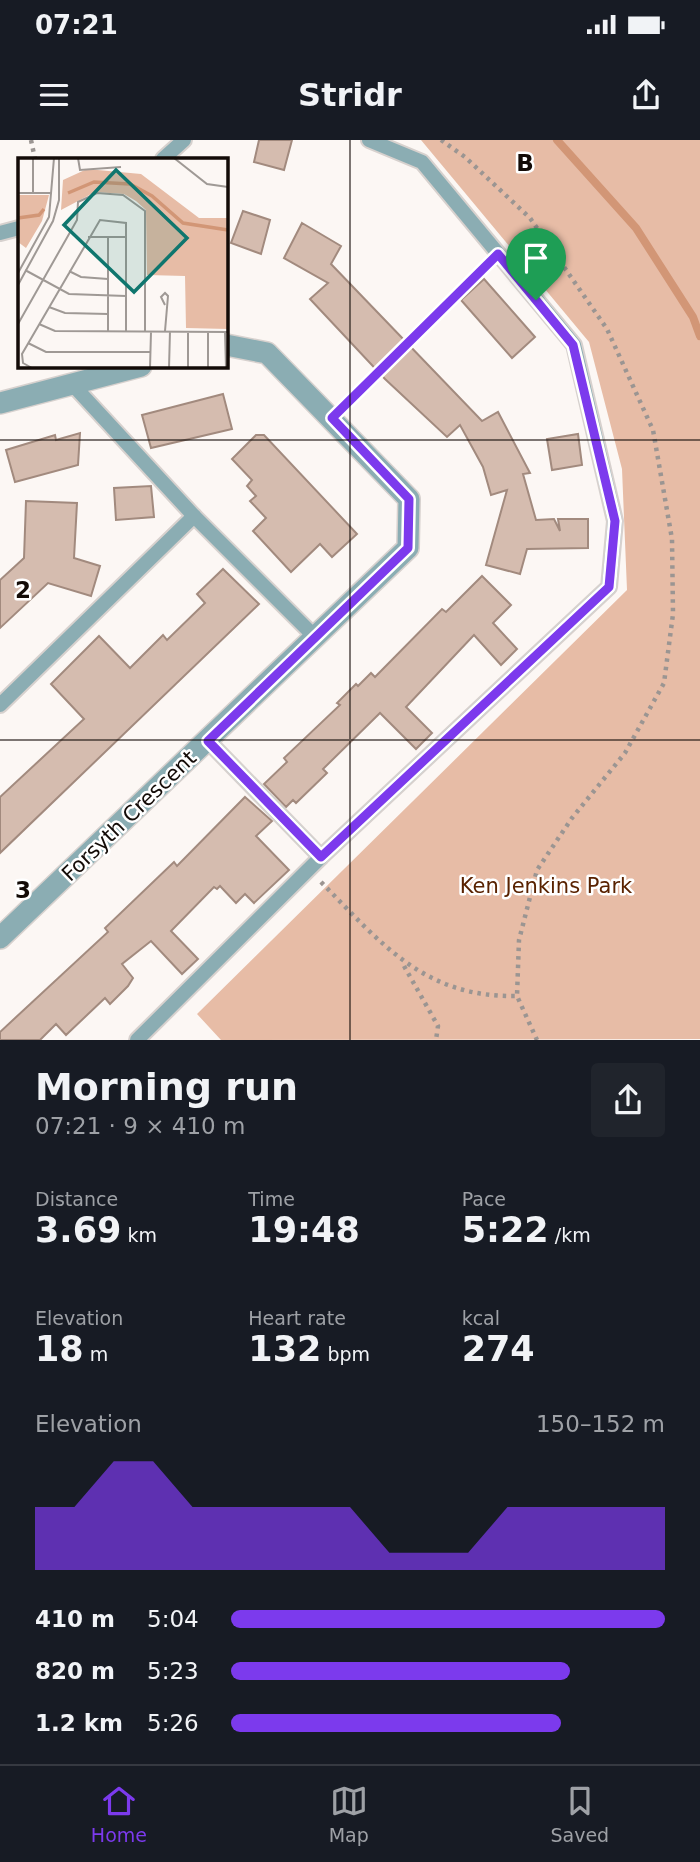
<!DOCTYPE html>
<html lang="en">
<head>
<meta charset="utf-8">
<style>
  body { margin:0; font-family:"DejaVu Sans",sans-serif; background:#20242c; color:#f1f3f6; height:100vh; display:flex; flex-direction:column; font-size:26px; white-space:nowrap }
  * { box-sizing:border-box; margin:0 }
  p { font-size:23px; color:#9ea1a6 }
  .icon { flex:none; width:38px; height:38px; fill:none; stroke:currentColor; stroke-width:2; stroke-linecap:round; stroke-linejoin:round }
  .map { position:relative; height:900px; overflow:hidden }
  .panel { display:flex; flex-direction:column; background:#171b24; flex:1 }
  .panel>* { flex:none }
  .pin { position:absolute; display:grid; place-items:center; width:60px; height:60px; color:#fff; margin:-72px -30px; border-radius:50% 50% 50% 0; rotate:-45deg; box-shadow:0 0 7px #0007 }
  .pin .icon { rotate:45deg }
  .round { display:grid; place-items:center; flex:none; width:74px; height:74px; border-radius:7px; background:#20242c }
  .head { display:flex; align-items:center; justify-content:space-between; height:119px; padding:0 35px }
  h1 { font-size:38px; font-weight:600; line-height:52px }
  .stats { display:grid; grid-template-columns:repeat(3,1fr); gap:10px; height:119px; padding:7px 35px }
  .stats div { display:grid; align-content:center }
  .stats b { font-size:35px; font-weight:600 }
  .stats small { font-size:19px; font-weight:400 }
  .stats p { font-size:19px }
  .chart { height:196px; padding:14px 35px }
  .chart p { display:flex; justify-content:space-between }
  .chart svg { width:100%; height:126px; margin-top:7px; fill:#7c3aed; opacity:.7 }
  ul { padding:0 35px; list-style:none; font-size:23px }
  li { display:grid; grid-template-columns:112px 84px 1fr; align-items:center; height:52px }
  li i { height:18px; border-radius:9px; background:#7c3aed }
  .status { display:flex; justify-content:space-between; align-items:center; height:49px; padding:0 35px; background:#171b24; direction:ltr }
  .status svg { height:19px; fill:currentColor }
  header { display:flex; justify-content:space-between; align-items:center; height:91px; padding:0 35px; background:#171b24; font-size:32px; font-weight:600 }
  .tabs { display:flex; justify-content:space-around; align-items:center; height:98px; border-top:2px solid #363941; background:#171b24; font-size:19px; color:#9ea1a6 }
  .tabs a { display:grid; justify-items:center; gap:4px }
  .tabs .on { color:#7c3aed }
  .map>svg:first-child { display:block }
  .park { fill:#e7bca6 }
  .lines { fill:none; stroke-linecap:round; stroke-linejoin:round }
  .stream { stroke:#d29676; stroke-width:8 }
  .building { fill:#d5bcaf; stroke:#a28a7e; stroke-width:2 }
  .lane-casing { stroke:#d7d1ce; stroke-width:18 }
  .street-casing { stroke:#d7d1ce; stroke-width:24 }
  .path { stroke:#9b9592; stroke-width:4.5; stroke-dasharray:3.5 5; stroke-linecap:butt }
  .lane { stroke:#8badb3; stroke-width:14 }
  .street { stroke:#8badb3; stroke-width:21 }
  .route-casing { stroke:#fff; stroke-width:14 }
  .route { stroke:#7c3aed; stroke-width:9 }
  .grid { fill:none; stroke:#130b07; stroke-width:2; stroke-opacity:0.55 }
  .labels { text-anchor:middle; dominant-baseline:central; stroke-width:5; stroke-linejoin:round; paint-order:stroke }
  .street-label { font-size:21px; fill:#130b07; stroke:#fff }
  .park-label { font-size:21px; fill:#592200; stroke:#fff }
  .inset-river { fill:none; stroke:#d29676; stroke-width:3.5 }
  .inset-road { fill:none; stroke:#9f9995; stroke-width:2 }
  .view { fill:#0f766e; fill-opacity:0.15; stroke:#0f766e; stroke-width:3.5 }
  .inset-edge { fill:none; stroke:#130b07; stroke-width:3.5 }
  .grid-label { font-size:23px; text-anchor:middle; font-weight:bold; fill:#130b07; stroke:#fff; stroke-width:5; stroke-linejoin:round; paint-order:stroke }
</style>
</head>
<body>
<div class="status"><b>07:21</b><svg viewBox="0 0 49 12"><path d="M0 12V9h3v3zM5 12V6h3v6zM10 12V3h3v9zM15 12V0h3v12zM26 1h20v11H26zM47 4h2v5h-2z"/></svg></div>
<header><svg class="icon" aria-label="menu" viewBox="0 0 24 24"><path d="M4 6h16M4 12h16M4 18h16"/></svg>Stridr<svg class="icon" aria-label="share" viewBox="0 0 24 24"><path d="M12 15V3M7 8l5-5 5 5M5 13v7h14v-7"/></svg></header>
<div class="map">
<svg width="700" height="900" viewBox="0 0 700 900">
  <rect width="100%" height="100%" fill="#fcf7f4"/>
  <polygon class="park" points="421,0 700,0 700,899 221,900 197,874 627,450 622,329 589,202"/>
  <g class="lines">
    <polyline class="stream" points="557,0 636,88 693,177 700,196"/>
  </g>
  <g class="building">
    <polygon points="259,0 292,0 284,30 254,22"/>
    <polygon points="243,71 270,80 261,114 231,103"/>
    <polygon points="302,83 341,106 331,124 482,281 498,272 530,333 523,334 536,380 554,379 560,391 558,379 588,379 588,408 527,409 520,434 486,425 507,350 491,355 483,327 460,285 447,297 385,239 310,159 328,143 284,118"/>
    <polygon points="484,139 535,197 512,218 461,160"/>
    <polygon points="223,254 232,289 151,308 142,275"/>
    <polygon points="80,293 78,325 15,342 6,310 55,295 56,300"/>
    <polygon points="578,294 582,325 552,330 547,299"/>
    <polygon points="256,295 264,295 357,394 332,417 320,404 291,432 253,391 266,378 250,361 256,356 247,346 252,340 232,319"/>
    <polygon points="151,346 154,377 116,380 114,348"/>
    <polygon points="26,361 77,363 74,418 100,426 91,456 48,443 0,488 0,440 24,418"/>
    <polygon points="223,429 259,464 0,713 0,657 84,579 51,544 99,496 130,528 163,495 167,500 205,463 197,454"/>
    <polygon points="482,436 511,465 493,483 517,509 501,525 474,495 406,567 432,593 416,609 380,573 323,629 327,633 296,663 293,660 286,667 264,644 287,622 284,618 340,565 337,563 356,544 358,546 371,533 375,537 442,469 446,472"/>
    <polygon points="245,657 272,681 256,696 289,730 254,763 245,754 236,763 220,746 217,749 214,747 171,791 198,819 182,834 151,801 122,824 133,838 128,846 110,864 105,858 66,895 56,884 40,900 0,900 0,892 108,792 105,788 174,722 177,726"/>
  </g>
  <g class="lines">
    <defs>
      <g id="lane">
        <polyline points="163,19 184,0"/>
        <polyline points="0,93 19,88"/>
        <polyline points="73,245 194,376 315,497"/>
        <polyline points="0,565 194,376"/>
        <polyline points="208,601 321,717"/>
        <polyline points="137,900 321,717 609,447 615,381 574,205 422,22 369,0"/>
      </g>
      <g id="street">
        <polyline points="0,263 141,226"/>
        <polyline points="0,798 408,408 409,359 267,213 226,205"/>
      </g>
    </defs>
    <use href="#lane" class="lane-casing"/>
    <use href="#street" class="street-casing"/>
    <g class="path">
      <polyline points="31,0 35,19"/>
      <polyline points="441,0 465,17 530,78 607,189 653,290 672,399 673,474 664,543 625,613 572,678 537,730 519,800 517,856 537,900"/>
      <polyline points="348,263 486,126"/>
      <path d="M321,742C381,803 424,858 517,856"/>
      <polyline points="404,826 438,886 436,900"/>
    </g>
    <use href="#lane" class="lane"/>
    <use href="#street" class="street"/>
  </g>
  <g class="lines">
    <defs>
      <polygon id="route" points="498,114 573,205 615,381 609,447 321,717 208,601 408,408 409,359 332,278"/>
    </defs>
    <use href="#route" class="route-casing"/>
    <use href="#route" class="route"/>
  </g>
  <path class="grid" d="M350,0V900M0,300H700M0,600H700"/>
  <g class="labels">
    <g class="street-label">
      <text transform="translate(129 676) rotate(-44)">Forsyth Crescent</text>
    </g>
    <g class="park-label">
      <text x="546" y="746">Ken Jenkins Park</text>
    </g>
  </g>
  <g transform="translate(18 18)">
    <rect width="210" height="210" fill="#fcf7f4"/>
    <path d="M69,11L123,16L181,60H210V171L168,170L167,118L129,117L128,52L118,43L106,36L77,34L43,52L45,22ZM0,37H31L24,63L8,90L0,84Z" fill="#e7bca6"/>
    <path class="inset-river" d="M50,35L76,24L112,26L134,38L165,65L210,72M0,60L21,57L26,51"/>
    <path class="inset-road" d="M15,0V35M60,0L62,12L103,9M156,0L189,26L210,29M0,35H34M70,79H108M90,80V174M7,112L51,136L108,138M51,113L63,119L90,121M0,115L31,59L36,0M0,127L35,63L41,42V0M147,147L143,139L147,135L150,138L147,173M31,149L47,155L90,156M0,166L59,62L60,44L79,35L105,37L127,53V174M21,166L37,173L210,174M170,174V210M190,174V210M207,174L208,210M10,185L28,194H133M14,210L5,205L4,196L82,62L108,65V174M132,210L133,174M151,210L152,173"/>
    <path class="view" d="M98,12L169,80L116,134L46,67Z"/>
    <rect width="210" height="210" class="inset-edge"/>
  </g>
  <g class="grid-label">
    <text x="525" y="31">B</text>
    <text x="23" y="458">2</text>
    <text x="23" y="758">3</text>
  </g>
</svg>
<div class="pin" style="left:536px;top:160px;background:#1e9e55"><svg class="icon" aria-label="arrive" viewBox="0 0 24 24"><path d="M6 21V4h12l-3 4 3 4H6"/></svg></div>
</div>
<section class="panel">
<div class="head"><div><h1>Morning run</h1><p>07:21 · 9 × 410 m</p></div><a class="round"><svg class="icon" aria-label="share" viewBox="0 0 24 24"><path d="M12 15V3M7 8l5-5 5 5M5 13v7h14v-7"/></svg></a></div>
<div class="stats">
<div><p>Distance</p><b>3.69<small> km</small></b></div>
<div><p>Time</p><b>19:48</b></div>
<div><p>Pace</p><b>5:22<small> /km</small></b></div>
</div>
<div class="stats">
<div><p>Elevation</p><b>18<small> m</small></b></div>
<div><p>Heart rate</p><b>132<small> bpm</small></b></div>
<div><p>kcal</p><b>274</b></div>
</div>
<div class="chart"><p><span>Elevation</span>150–152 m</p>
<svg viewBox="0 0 160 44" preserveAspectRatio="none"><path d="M0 44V22L10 22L20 6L30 6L40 22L50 22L60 22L70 22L80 22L90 38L100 38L110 38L120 22L130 22L140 22L150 22L160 22V44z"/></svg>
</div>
<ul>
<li><b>410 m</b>5:04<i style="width:100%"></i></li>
<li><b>820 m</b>5:23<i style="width:78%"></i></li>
<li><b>1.2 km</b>5:26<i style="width:76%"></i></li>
</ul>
</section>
<nav class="tabs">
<a class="on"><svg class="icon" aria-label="home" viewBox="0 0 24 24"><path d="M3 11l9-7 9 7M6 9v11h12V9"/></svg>Home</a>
<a><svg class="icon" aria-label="map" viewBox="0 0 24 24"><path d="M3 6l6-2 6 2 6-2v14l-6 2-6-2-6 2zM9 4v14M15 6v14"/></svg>Map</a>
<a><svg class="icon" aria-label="saved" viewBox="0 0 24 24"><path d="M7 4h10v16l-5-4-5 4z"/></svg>Saved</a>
</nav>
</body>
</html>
